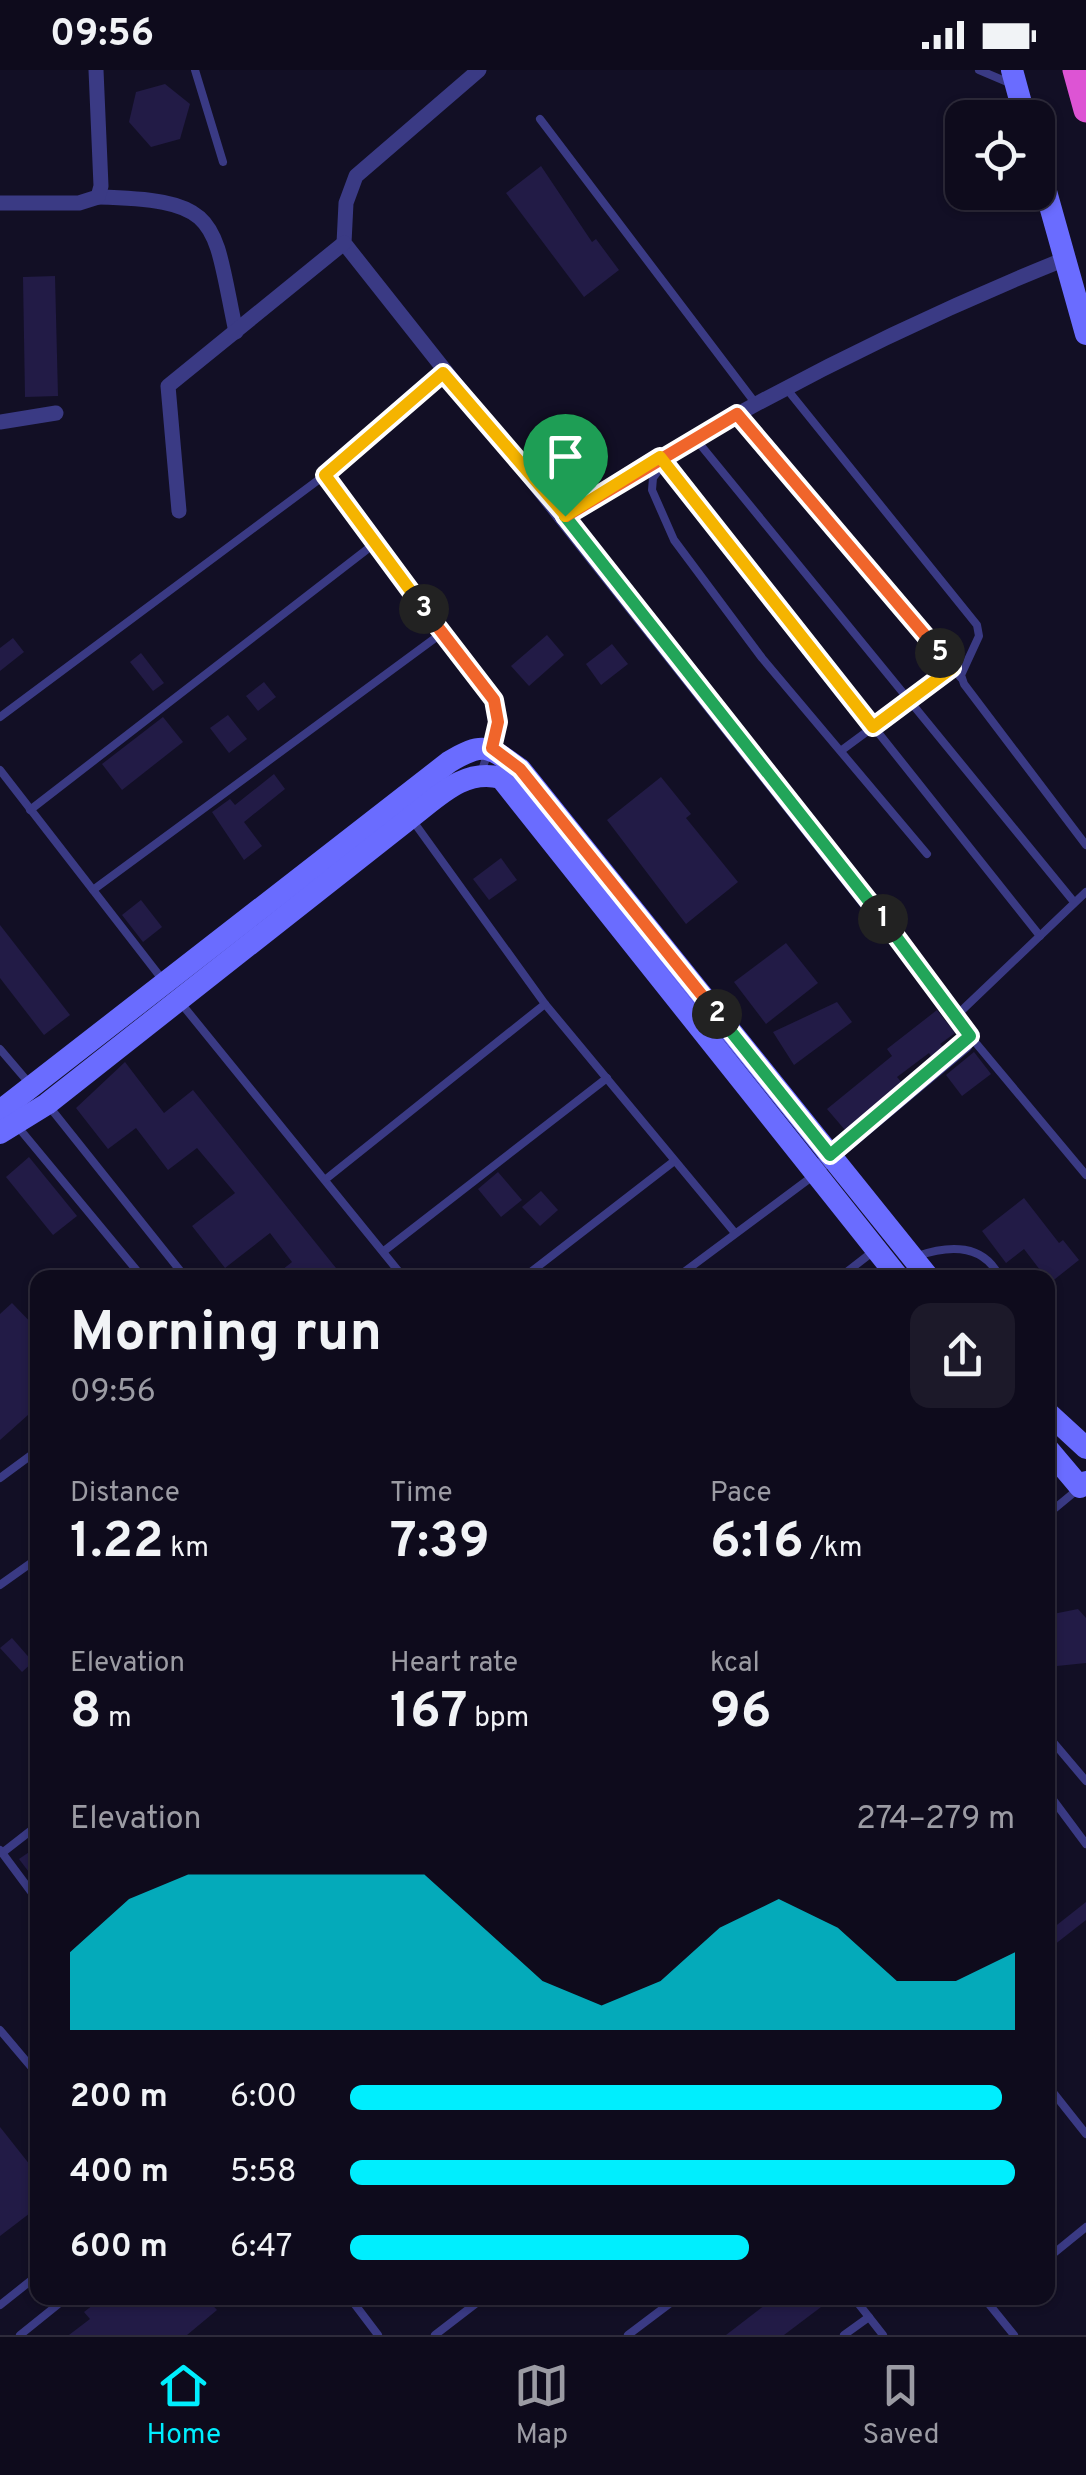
<!DOCTYPE html>
<html lang="en">
<head>
<meta charset="utf-8">
<style>
  body { margin:0; font-family:Overpass,sans-serif; background:#1c1929; color:#f1f3f6; height:100vh; display:flex; flex-direction:column; font-size:38px; white-space:nowrap }
  * { box-sizing:border-box; margin:0 }
  p { font-size:32px; color:#9b9ba3 }
  .icon { flex:none; width:55px; height:55px; fill:none; stroke:currentColor; stroke-width:2; stroke-linecap:round; stroke-linejoin:round }
  .map { position:relative; flex:1; overflow:hidden }
  .side { position:absolute; left:30px; top:1200px; width:1025px; height:1035px; display:flex; flex-direction:column; background:#0e0b1c; border-radius:20px; box-shadow:0 2px 8px #0004,0 0 0 2px #2e2b3b }
  .side>* { flex:none }
  .controls { position:absolute; left:945px; top:30px; display:grid; gap:20px }
  .controls a { display:grid; place-items:center; width:110px; height:110px; border-radius:20px; background:#0e0b1c; box-shadow:0 2px 8px #0004,0 0 0 2px #2e2b3b; font-size:50px }
  .pin { position:absolute; display:grid; place-items:center; width:85px; height:85px; color:#fff; margin:-102px -42px; border-radius:50% 50% 50% 0; rotate:-45deg; box-shadow:0 0 10px #0007 }
  .pin .icon { rotate:45deg }
  .km { position:absolute; width:50px; height:50px; margin:-25px; border-radius:50%; background:#222; color:#fff; font-size:28px; line-height:50px; text-align:center }
  .round { display:grid; place-items:center; flex:none; width:105px; height:105px; border-radius:20px; background:#1c1929 }
  .headline { display:flex; align-items:center; justify-content:space-between; height:170px; padding:0 40px }
  h1 { font-size:55px; font-weight:700; line-height:75px }
  .metrics { display:grid; grid-template-columns:repeat(3,1fr); gap:15px; height:170px; padding:10px 40px }
  .metrics div { display:grid; align-content:center }
  .metrics b { font-size:50px; font-weight:700 }
  .metrics small { font-size:28px; font-weight:400 }
  .metrics p { font-size:28px }
  .chart { height:280px; padding:20px 40px }
  .chart p { display:flex; justify-content:space-between }
  .chart svg { width:100%; height:180px; margin-top:10px; fill:#00eefe; opacity:.7 }
  ul { padding:0 40px; list-style:none; font-size:32px }
  li { display:grid; grid-template-columns:160px 120px 1fr; align-items:center; height:75px }
  li i { height:25px; border-radius:12px; background:#00eefe }
  .status { display:flex; justify-content:space-between; align-items:center; height:70px; padding:0 50px; background:#0e0b1c; direction:ltr }
  .status svg { height:28px; fill:currentColor }
  .menu { display:flex; justify-content:space-around; align-items:center; height:140px; border-top:2px solid #2e2b3b; background:#0e0b1c; font-size:28px; color:#9b9ba3 }
  .menu a { display:grid; justify-items:center; gap:5px }
  .menu .active { color:#00eefe }
  .map>svg:first-child { display:block }
  .building { fill:#221b46 }
  .lines { fill:none; stroke-linecap:round; stroke-linejoin:round }
  .service { stroke:#3a3a84; stroke-width:8 }
  .minor { stroke:#3a3a84; stroke-width:15 }
  .secondary { stroke:#6a6cff; stroke-width:22 }
  .trunk { stroke:#dd54d4; stroke-width:25 }
  .split-1-casing { stroke:#fff; stroke-width:20 }
  .split-2-casing { stroke:#fff; stroke-width:20 }
  .split-3-casing { stroke:#fff; stroke-width:20 }
  .split-4-casing { stroke:#fff; stroke-width:20 }
  .split-5-casing { stroke:#fff; stroke-width:20 }
  .split-6-casing { stroke:#fff; stroke-width:20 }
  .split-1 { stroke:#22a559; stroke-width:12 }
  .split-2 { stroke:#22a559; stroke-width:12 }
  .split-3 { stroke:#f0652b; stroke-width:12 }
  .split-4 { stroke:#f5b400; stroke-width:12 }
  .split-5 { stroke:#f0652b; stroke-width:12 }
  .split-6 { stroke:#f5b400; stroke-width:12 }
</style>
</head>
<body>
<div class="status"><b>09:56</b><svg viewBox="0 0 49 12"><path d="M0 12V9h3v3zM5 12V6h3v6zM10 12V3h3v9zM15 12V0h3v12zM26 1h20v11H26zM47 4h2v5h-2z"/></svg></div>
<div class="map">
<svg width="1086" height="2265" viewBox="0 0 1086 2265">
  <rect width="100%" height="100%" fill="#120f25"/>
  <g class="building">
    <polygon points="165,14 190,34 180,69 151,77 129,52 136,22"/>
    <polygon points="541,96 592,172 596,169 619,200 584,227 506,123"/>
    <polygon points="55,206 58,326 25,327 23,207"/>
    <polygon points="547,565 564,585 529,616 511,596"/>
    <polygon points="13,568 24,582 0,601 0,578"/>
    <polygon points="612,574 628,594 601,615 586,594"/>
    <polygon points="141,583 164,613 153,621 130,592"/>
    <polygon points="264,612 276,627 258,641 246,626"/>
    <polygon points="228,645 247,669 229,683 210,658"/>
    <polygon points="163,647 183,672 122,720 102,694"/>
    <polygon points="274,704 285,719 244,752 262,776 244,790 212,742 230,729 235,735"/>
    <polygon points="661,707 691,744 686,748 738,812 686,854 607,750"/>
    <polygon points="501,788 517,810 489,830 473,809"/>
    <polygon points="141,830 162,857 143,872 122,845"/>
    <polygon points="0,855 70,945 44,965 0,908"/>
    <polygon points="786,873 818,913 766,954 734,912"/>
    <polygon points="837,932 852,952 794,995 773,962"/>
    <polygon points="937,940 955,963 940,974 944,978 932,988 929,983 897,1007 902,1013 845,1060 827,1039 892,986 887,979"/>
    <polygon points="974,982 991,1004 962,1026 946,1005"/>
    <polygon points="125,992 164,1043 193,1020 344,1208 272,1208 292,1192 270,1163 225,1198 192,1156 235,1123 197,1078 168,1100 136,1058 108,1079 76,1038"/>
    <polygon points="29,1087 77,1146 53,1165 6,1107"/>
    <polygon points="498,1102 522,1130 501,1147 478,1119"/>
    <polygon points="541,1121 558,1140 540,1156 522,1137"/>
    <polygon points="1024,1128 1059,1173 1063,1170 1079,1190 1050,1213 1024,1179 1006,1193 982,1161"/>
    <polygon points="12,1233 38,1260 38,1336 0,1370 0,1244"/>
    <polygon points="1078,1539 1086,1548 1086,1593 1057,1596 1048,1586 1048,1545"/>
    <polygon points="12,1568 33,1592 22,1602 0,1578"/>
    <polygon points="38,1776 38,1814 19,1789"/>
    <polygon points="1086,1832 1086,1850 1054,1875 1048,1862"/>
    <polygon points="0,2057 38,2105 38,2137 0,2166"/>
    <polygon points="102,2228 206,2228 217,2240 187,2265 69,2265 90,2249 84,2242"/>
    <polygon points="774,2228 833,2228 784,2265 726,2265"/>
  </g>
  <g class="lines">
    <g class="service">
      <polyline points="195,0 223,92"/>
      <polyline points="979,0 1012,14"/>
      <polyline points="540,49 756,334"/>
      <polyline points="786,318 977,555 979,566 961,605 964,614 1086,775"/>
      <polyline points="737,344 961,608"/>
      <polyline points="694,367 1074,832"/>
      <polyline points="659,387 1040,866"/>
      <polyline points="664,393 653,408 652,420 674,470 762,588 927,784"/>
      <polyline points="325,405 493,630 498,652 481,703"/>
      <polyline points="0,647 325,405 443,303"/>
      <polyline points="842,680 953,598"/>
      <polyline points="0,700 162,909"/>
      <polyline points="30,740 374,474"/>
      <polyline points="413,751 545,934 735,1163"/>
      <polyline points="93,820 442,563"/>
      <polyline points="180,932 404,1208"/>
      <polyline points="958,944 1086,822"/>
      <polyline points="970,966 1086,1105"/>
      <polyline points="0,979 29,1013"/>
      <polyline points="48,1035 186,1208"/>
      <polyline points="18,1057 143,1208"/>
      <polyline points="326,1109 545,934"/>
      <polyline points="384,1181 607,1008"/>
      <path d="M917,1186C949,1175 984,1173 1000,1208"/>
      <polyline points="523,1208 673,1092"/>
      <polyline points="676,1208 813,1106"/>
      <polyline points="839,1208 875,1180"/>
      <polyline points="0,1408 38,1380"/>
      <polyline points="1048,1444 1077,1420"/>
      <polyline points="0,1515 38,1488"/>
      <polyline points="1048,1666 1086,1711"/>
      <polyline points="1048,1723 1086,1774"/>
      <polyline points="0,1780 38,1831"/>
      <polyline points="2,1783 38,1755"/>
      <polyline points="0,1960 38,2005"/>
      <polyline points="1048,2016 1086,2064"/>
      <polyline points="1048,2188 1086,2157"/>
      <polyline points="350,2228 378,2265"/>
      <polyline points="854,2228 883,2265"/>
      <polyline points="984,2228 1014,2265"/>
      <polyline points="0,2235 38,2205"/>
      <polyline points="20,2265 66,2228"/>
      <polyline points="435,2265 483,2228"/>
      <polyline points="628,2265 677,2228"/>
      <polyline points="844,2265 869,2247"/>
    </g>
    <g class="minor">
      <polyline points="479,0 356,106 346,133 344,173 969,962 965,975 825,1092"/>
      <path d="M98,127C223,130 212,149 236,262"/>
      <polyline points="0,133 79,133 98,127 101,116 96,0"/>
      <polyline points="0,352 56,343"/>
      <polyline points="179,441 168,316 344,173"/>
      <path d="M565,446C723,346 891,259 1065,189"/>
    </g>
    <g class="secondary">
      <polyline points="1012,0 1025,48"/>
      <polyline points="1038,93 1086,264"/>
      <path d="M0,1041L449,692C484,671 488,676 520,699L929,1208"/>
      <path d="M0,1063L47,1034L410,748C438,727 464,698 501,708L899,1208"/>
      <polyline points="1048,1343 1086,1378"/>
      <polyline points="1048,1379 1080,1417 1086,1412"/>
    </g>
    <polyline class="trunk" points="1075,0 1086,40"/>
  </g>
  <g class="lines">
    <defs>
      <polyline id="split-1" points="565,446 883,849"/>
      <polyline id="split-2" points="717,944 830,1085 970,966 883,849"/>
      <polyline id="split-3" points="424,539 494,630 498,652 492,678 520,699 717,944"/>
      <polyline id="split-4" points="424,539 325,405 443,303 566,446"/>
      <polyline id="split-5" points="566,446 737,344 940,583"/>
      <polyline id="split-6" points="565,446 660,387 873,657 952,598 940,583"/>
    </defs>
    <use href="#split-1" class="split-1-casing"/>
    <use href="#split-2" class="split-2-casing"/>
    <use href="#split-3" class="split-3-casing"/>
    <use href="#split-4" class="split-4-casing"/>
    <use href="#split-5" class="split-5-casing"/>
    <use href="#split-6" class="split-6-casing"/>
    <use href="#split-1" class="split-1"/>
    <use href="#split-2" class="split-2"/>
    <use href="#split-3" class="split-3"/>
    <use href="#split-4" class="split-4"/>
    <use href="#split-5" class="split-5"/>
    <use href="#split-6" class="split-6"/>
  </g>
</svg>
<div class="controls">
<a><svg class="icon" aria-label="locate" viewBox="0 0 24 24"><circle cx="12" cy="12" r="6"/><path d="M12 2v4M12 18v4M2 12h4M18 12h4"/></svg></a>
</div>
<div class="pin" style="left:565px;top:446px;background:#1e9e55"><svg class="icon" aria-label="arrive" viewBox="0 0 24 24"><path d="M6 21V4h12l-3 4 3 4H6"/></svg></div>
<b class="km" style="left:883px;top:849px">1</b>
<b class="km" style="left:717px;top:944px">2</b>
<b class="km" style="left:424px;top:539px">3</b>
<b class="km" style="left:940px;top:583px">5</b>
<section class="side">
<div class="headline"><div><h1>Morning run</h1><p>09:56</p></div><a class="round"><svg class="icon" aria-label="share" viewBox="0 0 24 24"><path d="M12 15V3M7 8l5-5 5 5M5 13v7h14v-7"/></svg></a></div>
<div class="metrics">
<div><p>Distance</p><b>1.22<small> km</small></b></div>
<div><p>Time</p><b>7:39</b></div>
<div><p>Pace</p><b>6:16<small> /km</small></b></div>
</div>
<div class="metrics">
<div><p>Elevation</p><b>8<small> m</small></b></div>
<div><p>Heart rate</p><b>167<small> bpm</small></b></div>
<div><p>kcal</p><b>96</b></div>
</div>
<div class="chart"><p><span>Elevation</span>274–279 m</p>
<svg viewBox="0 0 160 44" preserveAspectRatio="none"><path d="M0 44V25L10 12L20 6L30 6L40 6L50 6L60 6L70 19L80 32L90 38L100 32L110 19L120 12L130 19L140 32L150 32L160 25V44z"/></svg>
</div>
<ul>
<li><b>200 m</b>6:00<i style="width:98%"></i></li>
<li><b>400 m</b>5:58<i style="width:100%"></i></li>
<li><b>600 m</b>6:47<i style="width:60%"></i></li>
</ul>
</section>
</div>
<nav class="menu">
<a class="active"><svg class="icon" aria-label="home" viewBox="0 0 24 24"><path d="M3 11l9-7 9 7M6 9v11h12V9"/></svg>Home</a>
<a><svg class="icon" aria-label="map" viewBox="0 0 24 24"><path d="M3 6l6-2 6 2 6-2v14l-6 2-6-2-6 2zM9 4v14M15 6v14"/></svg>Map</a>
<a><svg class="icon" aria-label="saved" viewBox="0 0 24 24"><path d="M7 4h10v16l-5-4-5 4z"/></svg>Saved</a>
</nav>
</body>
</html>
